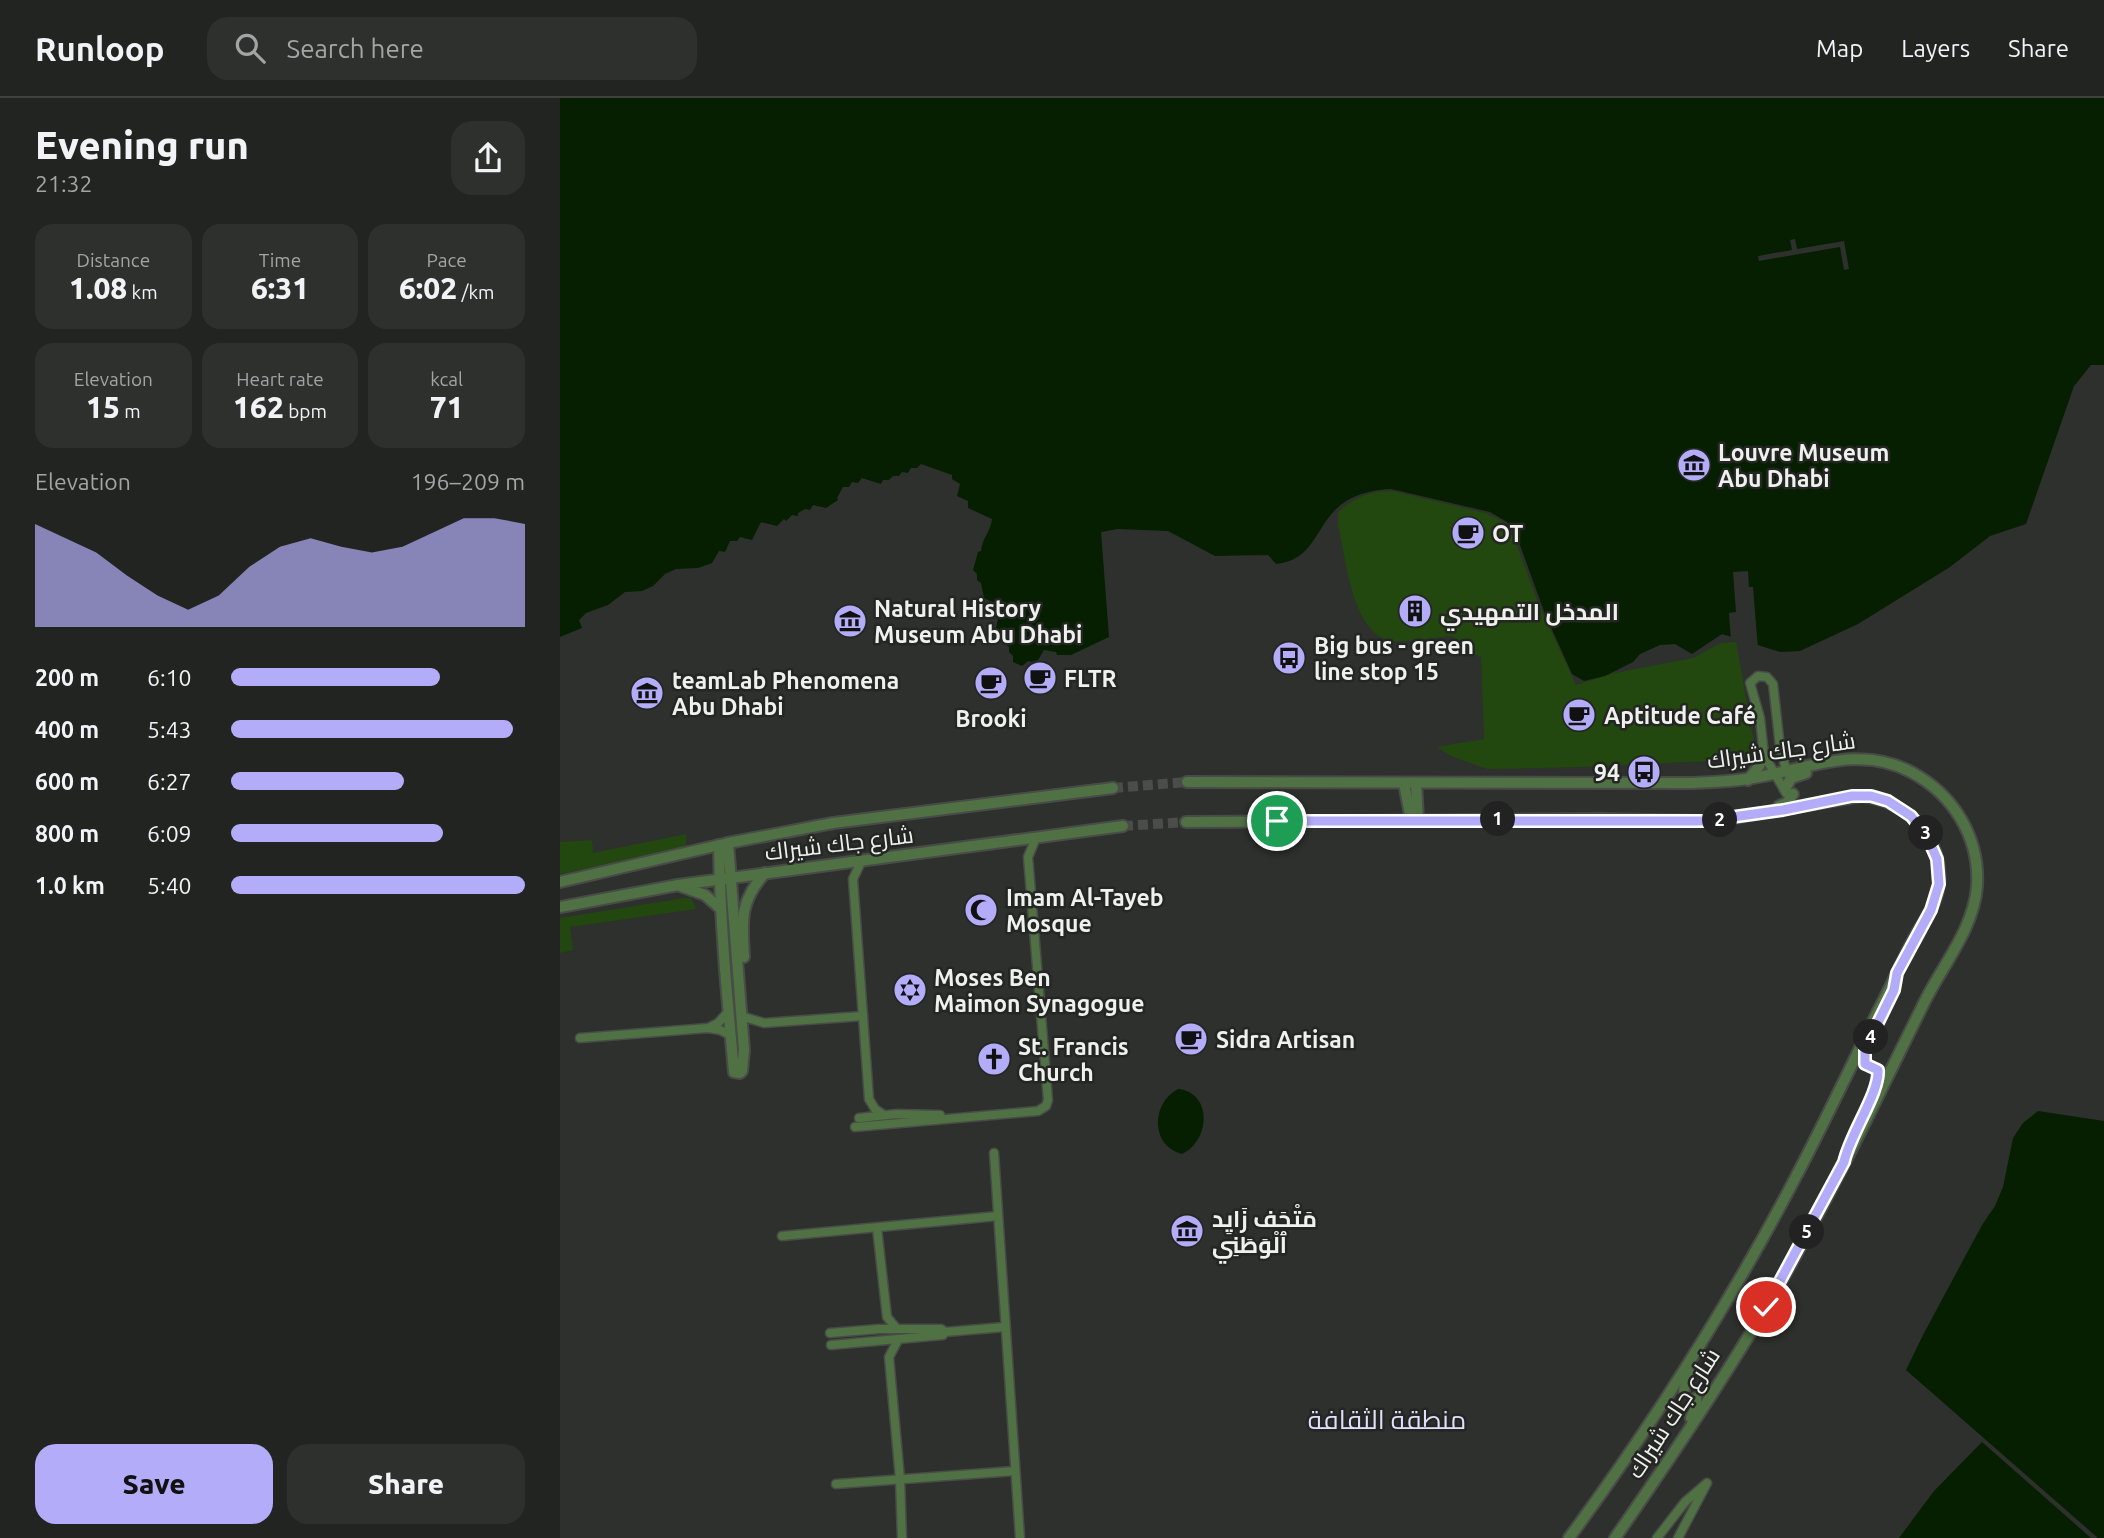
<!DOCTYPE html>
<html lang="en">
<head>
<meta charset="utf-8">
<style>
  body { margin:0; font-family:Ubuntu,Cairo,sans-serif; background:#2e302e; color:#f1f3f6; height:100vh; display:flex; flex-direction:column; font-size:26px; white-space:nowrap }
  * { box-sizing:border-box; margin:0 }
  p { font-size:23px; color:#a2a4a5 }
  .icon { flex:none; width:38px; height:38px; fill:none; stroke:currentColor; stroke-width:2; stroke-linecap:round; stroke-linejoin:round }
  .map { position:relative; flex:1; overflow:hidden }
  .drawer { display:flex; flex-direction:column; background:#222421; width:560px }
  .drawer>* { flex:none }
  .pin { position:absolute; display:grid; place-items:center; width:60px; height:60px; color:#fff; margin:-30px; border:4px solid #fff; border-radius:50%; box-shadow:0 2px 7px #0007 }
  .km { position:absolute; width:35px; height:35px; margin:-18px; border-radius:50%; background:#222; color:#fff; font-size:19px; line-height:35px; text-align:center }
  .round { display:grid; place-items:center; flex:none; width:74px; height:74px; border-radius:21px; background:#2e302e }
  .summary { display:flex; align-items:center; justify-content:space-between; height:119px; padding:0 35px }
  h1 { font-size:38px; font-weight:800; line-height:52px }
  .figures { display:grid; grid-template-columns:repeat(3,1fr); gap:10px; height:119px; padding:7px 35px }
  .figures div { display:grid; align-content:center; border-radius:18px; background:#2e302e; text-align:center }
  .figures b { font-size:30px; font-weight:800 }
  .figures small { font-size:19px; font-weight:400 }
  .figures p { font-size:19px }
  .chart { height:196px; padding:14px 35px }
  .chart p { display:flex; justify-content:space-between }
  .chart svg { width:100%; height:126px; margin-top:7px; fill:#b3adf9; opacity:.7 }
  .action { display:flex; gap:14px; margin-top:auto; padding:14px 35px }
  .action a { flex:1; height:80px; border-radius:21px; background:#b3adf9; color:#111; font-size:28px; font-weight:800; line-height:80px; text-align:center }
  .action a+a { background:#2e302e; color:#f1f3f6 }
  ul { padding:0 35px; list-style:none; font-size:23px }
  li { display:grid; grid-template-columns:112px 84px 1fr; align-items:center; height:52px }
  li i { height:18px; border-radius:9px; background:#b3adf9 }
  header { display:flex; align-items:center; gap:42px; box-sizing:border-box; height:98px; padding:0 35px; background:#222421; border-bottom:2px solid #3f413f }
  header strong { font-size:33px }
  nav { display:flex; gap:38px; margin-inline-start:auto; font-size:24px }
  .search { width:490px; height:63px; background:#2e302e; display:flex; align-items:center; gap:18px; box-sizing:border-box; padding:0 24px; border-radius:21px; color:#a2a4a5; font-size:26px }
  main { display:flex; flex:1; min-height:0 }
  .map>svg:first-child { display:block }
  .green { fill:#22480f }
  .water { fill:#061f00 }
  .pier { fill:#2d302c }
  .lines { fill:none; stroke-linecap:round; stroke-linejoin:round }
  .tertiary-tunnel { stroke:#4a4d49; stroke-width:10; stroke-dasharray:10 5; stroke-linecap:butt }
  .minor-casing { stroke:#484b47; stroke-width:11 }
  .tertiary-casing { stroke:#484b47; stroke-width:14 }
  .minor { stroke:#507143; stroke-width:8 }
  .tertiary { stroke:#507143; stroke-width:10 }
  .route-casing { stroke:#fff; stroke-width:14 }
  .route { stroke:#b3adf9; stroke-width:9 }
  .labels { text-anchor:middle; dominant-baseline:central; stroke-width:5; stroke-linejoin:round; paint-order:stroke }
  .poi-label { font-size:23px; font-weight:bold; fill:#f0f1ef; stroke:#232622; text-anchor:start }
  .street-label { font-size:23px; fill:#f0f1ef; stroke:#232622 }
  .quarter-label { font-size:26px; fill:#e0dffc; stroke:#232622 }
</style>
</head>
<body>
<header>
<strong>Runloop</strong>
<div class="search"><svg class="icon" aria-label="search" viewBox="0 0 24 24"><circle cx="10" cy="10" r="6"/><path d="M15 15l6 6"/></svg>Search here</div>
<nav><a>Map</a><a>Layers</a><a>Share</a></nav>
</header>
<main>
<section class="drawer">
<div class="summary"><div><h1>Evening run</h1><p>21:32</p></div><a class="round"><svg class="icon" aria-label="share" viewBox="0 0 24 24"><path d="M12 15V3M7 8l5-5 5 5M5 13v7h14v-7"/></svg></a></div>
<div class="figures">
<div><p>Distance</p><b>1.08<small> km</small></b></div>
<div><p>Time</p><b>6:31</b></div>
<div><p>Pace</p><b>6:02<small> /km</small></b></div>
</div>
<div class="figures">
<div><p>Elevation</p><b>15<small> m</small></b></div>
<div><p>Heart rate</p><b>162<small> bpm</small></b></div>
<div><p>kcal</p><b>71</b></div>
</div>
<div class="chart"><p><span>Elevation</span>196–209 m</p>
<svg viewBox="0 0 160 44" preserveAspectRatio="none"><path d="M0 44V8L10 13L20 18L30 26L40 33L50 38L60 33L70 23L80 16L90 13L100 16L110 18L120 16L130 11L140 6L150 6L160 8V44z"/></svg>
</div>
<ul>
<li><b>200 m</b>6:10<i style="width:71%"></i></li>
<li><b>400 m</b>5:43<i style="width:96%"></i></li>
<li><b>600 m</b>6:27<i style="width:59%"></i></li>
<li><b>800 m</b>6:09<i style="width:72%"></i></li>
<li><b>1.0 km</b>5:40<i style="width:100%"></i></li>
</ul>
<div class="action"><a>Save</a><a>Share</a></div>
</section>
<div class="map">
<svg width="1544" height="1440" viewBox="0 0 1544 1440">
  <rect width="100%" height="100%" fill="#2d302c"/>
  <g class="green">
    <path d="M832,393L925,415L942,423L954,440L979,507L1016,587L1055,575L1133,560L1161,545L1176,544L1195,650L1190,661L1021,669L927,671L891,658L877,649L924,641L921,559L912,555L892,538C880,539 837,546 827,542C791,529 786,460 778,427V414C798,398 807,394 832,393Z"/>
    <polygon points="126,736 126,751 0,776 0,744 32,742 33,755"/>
    <polygon points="124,800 131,800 136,811 10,829 13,852 0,855 0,820"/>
  </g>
  <g class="water">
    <path d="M0,0H1544V267H1531L1514,288L1466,426L1430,438L1390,469L1298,526L1240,553L1220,554L1162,536L1132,556L1115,546L1100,547L1080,556L1073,564L1045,578L1024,583L1012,576L985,516L957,439L947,424L930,414L831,391C810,392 790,397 775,412C754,434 752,462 716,466L708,457L655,458L608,433L558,431L541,434L549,539L511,557H497L496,554L484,552L478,562L471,564L468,563L462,568L453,564V558L449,554V549L444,545L445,539L435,534L438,521L434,518L436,506L424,500L421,485L417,482V476L413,472L418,454L421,453C422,440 431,433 432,421L408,410V403L397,398L400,386L392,381V377L361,366L357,370H351L348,375L342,374L339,378H333L329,382H323L321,386L302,380L298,385L292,384L289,389H283L277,400L278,402L266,410L253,407L250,412L245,411L238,415V418L232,417L226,423L224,421L217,428L201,424L192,442L180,439L177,443H170L165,454L159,453L152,465L138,470L116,471L105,476L93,488L82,493L65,494L48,507L26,515L19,522L22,530L0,539Z"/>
    <path d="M618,991C652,994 651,1042 622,1056C590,1048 591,1005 618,991Z"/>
    <polygon points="1478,1013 1544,1023 1544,1440 1538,1440 1346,1272 1363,1237 1422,1127 1435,1108 1443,1089 1453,1040 1463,1025"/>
    <polygon points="1422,1344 1531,1440 1339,1440 1374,1393"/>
  </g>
  <g class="pier">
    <polygon points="1235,141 1237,151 1284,143 1289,171 1284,172 1280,149 1199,163 1198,158 1232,152 1230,142"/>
    <polygon points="1188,473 1189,489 1193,489 1198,551 1171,543 1169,515 1176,514 1173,474"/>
  </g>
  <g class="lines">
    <g class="tertiary-tunnel">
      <polyline points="553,690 627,684"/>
      <polyline points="563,728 626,724"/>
    </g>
    <defs>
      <g id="minor">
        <polyline points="1226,695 1204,657 1200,620 1190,585 1198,578 1207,579 1213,586 1220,649 1227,675"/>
        <polyline points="301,764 293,781 309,1001 315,1011 324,1017"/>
        <polyline points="181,918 204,925 303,918"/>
        <polyline points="148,930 158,925 168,914"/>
        <polyline points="20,940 148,930 160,932 170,937"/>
        <polyline points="299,1020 337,1016 380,1017"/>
        <polyline points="295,1029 478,1013 486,1008 488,1002 468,759 476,740"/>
        <polyline points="434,1055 460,1440"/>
        <polyline points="317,1130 327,1219 337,1231"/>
        <polyline points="222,1138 438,1118"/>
        <polyline points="270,1235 319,1231 381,1231 385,1234"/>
        <polyline points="338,1242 329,1259 340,1381 342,1440"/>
        <polyline points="271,1247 383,1237 385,1234 445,1229"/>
        <polyline points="276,1386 455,1373"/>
        <polyline points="1097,1440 1125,1404 1147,1385"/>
        <polyline points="1118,1440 1146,1387"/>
      </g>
      <g id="tertiary">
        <polyline points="1188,682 1199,668 1204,657"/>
        <path d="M627,684L1132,685C1157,684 1181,683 1204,678C1254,668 1303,648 1351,674C1393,696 1420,739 1417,788C1414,832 1380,870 1362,909C1316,1002 1271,1096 1219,1187C1169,1274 1113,1357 1055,1440"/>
        <polyline points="844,685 851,722"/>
        <polyline points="856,685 858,722"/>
        <polyline points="1225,691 1231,680 1246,675"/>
        <polyline points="1219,708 1227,705 1233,696"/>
        <path d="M626,724L1041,721L1144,723L1173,720L1301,698C1346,702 1384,740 1379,787C1376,809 1362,825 1352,844C1340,868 1329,892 1317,915C1292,966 1268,1017 1242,1067C1175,1197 1096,1322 1009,1440"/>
        <path d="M159,747C160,823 167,898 174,974L180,975L182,973L184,952L168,745"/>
        <polyline points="0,784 168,745 273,725 553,690"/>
        <polyline points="120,788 145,797 161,811"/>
        <polyline points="0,809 118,787 563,728"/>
        <path d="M184,859C182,823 179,804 205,775"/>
        <polyline points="1305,966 1304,954 1308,945"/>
        <polyline points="1315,991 1318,972"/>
        <polyline points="1124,1292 1129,1274"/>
        <polyline points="1131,1320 1136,1309 1136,1300"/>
      </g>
    </defs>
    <use href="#minor" class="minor-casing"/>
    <use href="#tertiary" class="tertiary-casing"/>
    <use href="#minor" class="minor"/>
    <use href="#tertiary" class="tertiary"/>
  </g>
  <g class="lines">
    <defs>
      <path id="route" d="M717,723H1144L1223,712L1292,698H1311L1328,703L1351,718L1367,738L1377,761L1379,786L1371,812L1337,875L1334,892L1305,951V966L1318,972C1320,994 1290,1036 1284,1064L1206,1209"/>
    </defs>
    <use href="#route" class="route-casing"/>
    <use href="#route" class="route"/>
  </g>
  <defs>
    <symbol id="museum-disc" viewBox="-11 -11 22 22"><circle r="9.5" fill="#b3adf9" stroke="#232622"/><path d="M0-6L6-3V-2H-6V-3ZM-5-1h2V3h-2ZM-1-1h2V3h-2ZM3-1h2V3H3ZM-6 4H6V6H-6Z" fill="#111"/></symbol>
    <symbol id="cafe-disc" viewBox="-11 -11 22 22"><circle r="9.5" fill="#b3adf9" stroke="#232622"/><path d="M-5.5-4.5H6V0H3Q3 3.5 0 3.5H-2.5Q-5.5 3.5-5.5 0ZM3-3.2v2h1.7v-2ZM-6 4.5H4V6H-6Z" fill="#111"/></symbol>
    <symbol id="building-disc" viewBox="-11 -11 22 22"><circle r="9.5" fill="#b3adf9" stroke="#232622"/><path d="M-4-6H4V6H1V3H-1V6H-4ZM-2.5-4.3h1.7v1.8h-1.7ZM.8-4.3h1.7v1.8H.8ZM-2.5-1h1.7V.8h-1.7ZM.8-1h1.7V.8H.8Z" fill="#111"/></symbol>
    <symbol id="bus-disc" viewBox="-11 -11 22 22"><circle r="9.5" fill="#b3adf9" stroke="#232622"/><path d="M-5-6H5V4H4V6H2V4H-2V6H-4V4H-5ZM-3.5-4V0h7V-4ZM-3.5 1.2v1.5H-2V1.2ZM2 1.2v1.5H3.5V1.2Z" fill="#111"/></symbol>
    <symbol id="mosque-disc" viewBox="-11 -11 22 22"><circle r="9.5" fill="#b3adf9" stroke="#232622"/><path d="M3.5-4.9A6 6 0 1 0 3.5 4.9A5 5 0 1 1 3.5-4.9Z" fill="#111"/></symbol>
    <symbol id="synagogue-disc" viewBox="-11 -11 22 22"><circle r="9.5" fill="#b3adf9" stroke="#232622"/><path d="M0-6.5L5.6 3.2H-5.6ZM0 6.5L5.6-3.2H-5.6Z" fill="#111"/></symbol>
    <symbol id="church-disc" viewBox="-11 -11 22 22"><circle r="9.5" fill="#b3adf9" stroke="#232622"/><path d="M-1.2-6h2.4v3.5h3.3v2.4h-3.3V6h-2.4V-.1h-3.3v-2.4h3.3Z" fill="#111"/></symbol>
  </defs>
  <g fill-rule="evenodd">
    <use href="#museum-disc" x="1115" y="348" width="38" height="38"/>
    <use href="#cafe-disc" x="889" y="416" width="38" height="38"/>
    <use href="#building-disc" x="836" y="494" width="38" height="38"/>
    <use href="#museum-disc" x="271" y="504" width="38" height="38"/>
    <use href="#bus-disc" x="710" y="541" width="38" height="38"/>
    <use href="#cafe-disc" x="461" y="561" width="38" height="38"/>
    <use href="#cafe-disc" x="412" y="566" width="38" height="38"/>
    <use href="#museum-disc" x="68" y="576" width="38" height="38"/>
    <use href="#cafe-disc" x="1000" y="598" width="38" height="38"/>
    <use href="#bus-disc" x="1065" y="655" width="38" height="38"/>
    <use href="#mosque-disc" x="402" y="793" width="38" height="38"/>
    <use href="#synagogue-disc" x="331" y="873" width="38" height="38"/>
    <use href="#cafe-disc" x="612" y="922" width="38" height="38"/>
    <use href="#church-disc" x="415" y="942" width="38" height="38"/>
    <use href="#museum-disc" x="608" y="1114" width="38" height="38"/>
  </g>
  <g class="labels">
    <g class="poi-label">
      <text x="1158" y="354">Louvre Museum<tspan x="1158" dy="26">Abu Dhabi</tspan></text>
      <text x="932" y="435">OT</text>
      <text x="314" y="510">Natural History<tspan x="314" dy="26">Museum Abu Dhabi</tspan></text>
      <text x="880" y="513">المدخل التمهيدي</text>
      <text x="754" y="547">Big bus - green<tspan x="754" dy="26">line stop 15</tspan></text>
      <text x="504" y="580">FLTR</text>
      <text x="112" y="582">teamLab Phenomena<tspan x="112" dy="26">Abu Dhabi</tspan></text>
      <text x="1044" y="617">Aptitude Café</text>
      <text x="431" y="620" text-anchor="middle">Brooki</text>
      <text x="1060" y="674" text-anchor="end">94</text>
      <text x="446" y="799">Imam Al-Tayeb<tspan x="446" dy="26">Mosque</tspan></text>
      <text x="374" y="879">Moses Ben<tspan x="374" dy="26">Maimon Synagogue</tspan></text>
      <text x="656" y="941">Sidra Artisan</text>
      <text x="458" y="948">St. Francis<tspan x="458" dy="26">Church</tspan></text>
      <text x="652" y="1120">مَتْحَف زَايِد<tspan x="652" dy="26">ٱلْوَطَنِي</tspan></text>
    </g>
    <g class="street-label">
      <text transform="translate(1221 652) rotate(-8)">شارع جاك شيراك</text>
      <text transform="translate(279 745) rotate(-7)">شارع جاك شيراك</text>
      <text transform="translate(1113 1315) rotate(-57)">شارع جاك شيراك</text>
    </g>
    <g class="quarter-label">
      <text x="827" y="1321">منطقة الثقافة</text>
    </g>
  </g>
</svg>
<div class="pin" style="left:717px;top:723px;background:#1e9e55"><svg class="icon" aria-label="arrive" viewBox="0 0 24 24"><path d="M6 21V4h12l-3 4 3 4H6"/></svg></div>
<div class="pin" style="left:1206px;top:1209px;background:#d93025"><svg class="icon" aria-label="check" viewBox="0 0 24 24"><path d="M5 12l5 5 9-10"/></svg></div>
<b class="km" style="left:938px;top:721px">1</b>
<b class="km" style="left:1160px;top:722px">2</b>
<b class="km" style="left:1366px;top:735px">3</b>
<b class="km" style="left:1311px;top:939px">4</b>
<b class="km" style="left:1247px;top:1134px">5</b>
</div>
</main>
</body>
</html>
